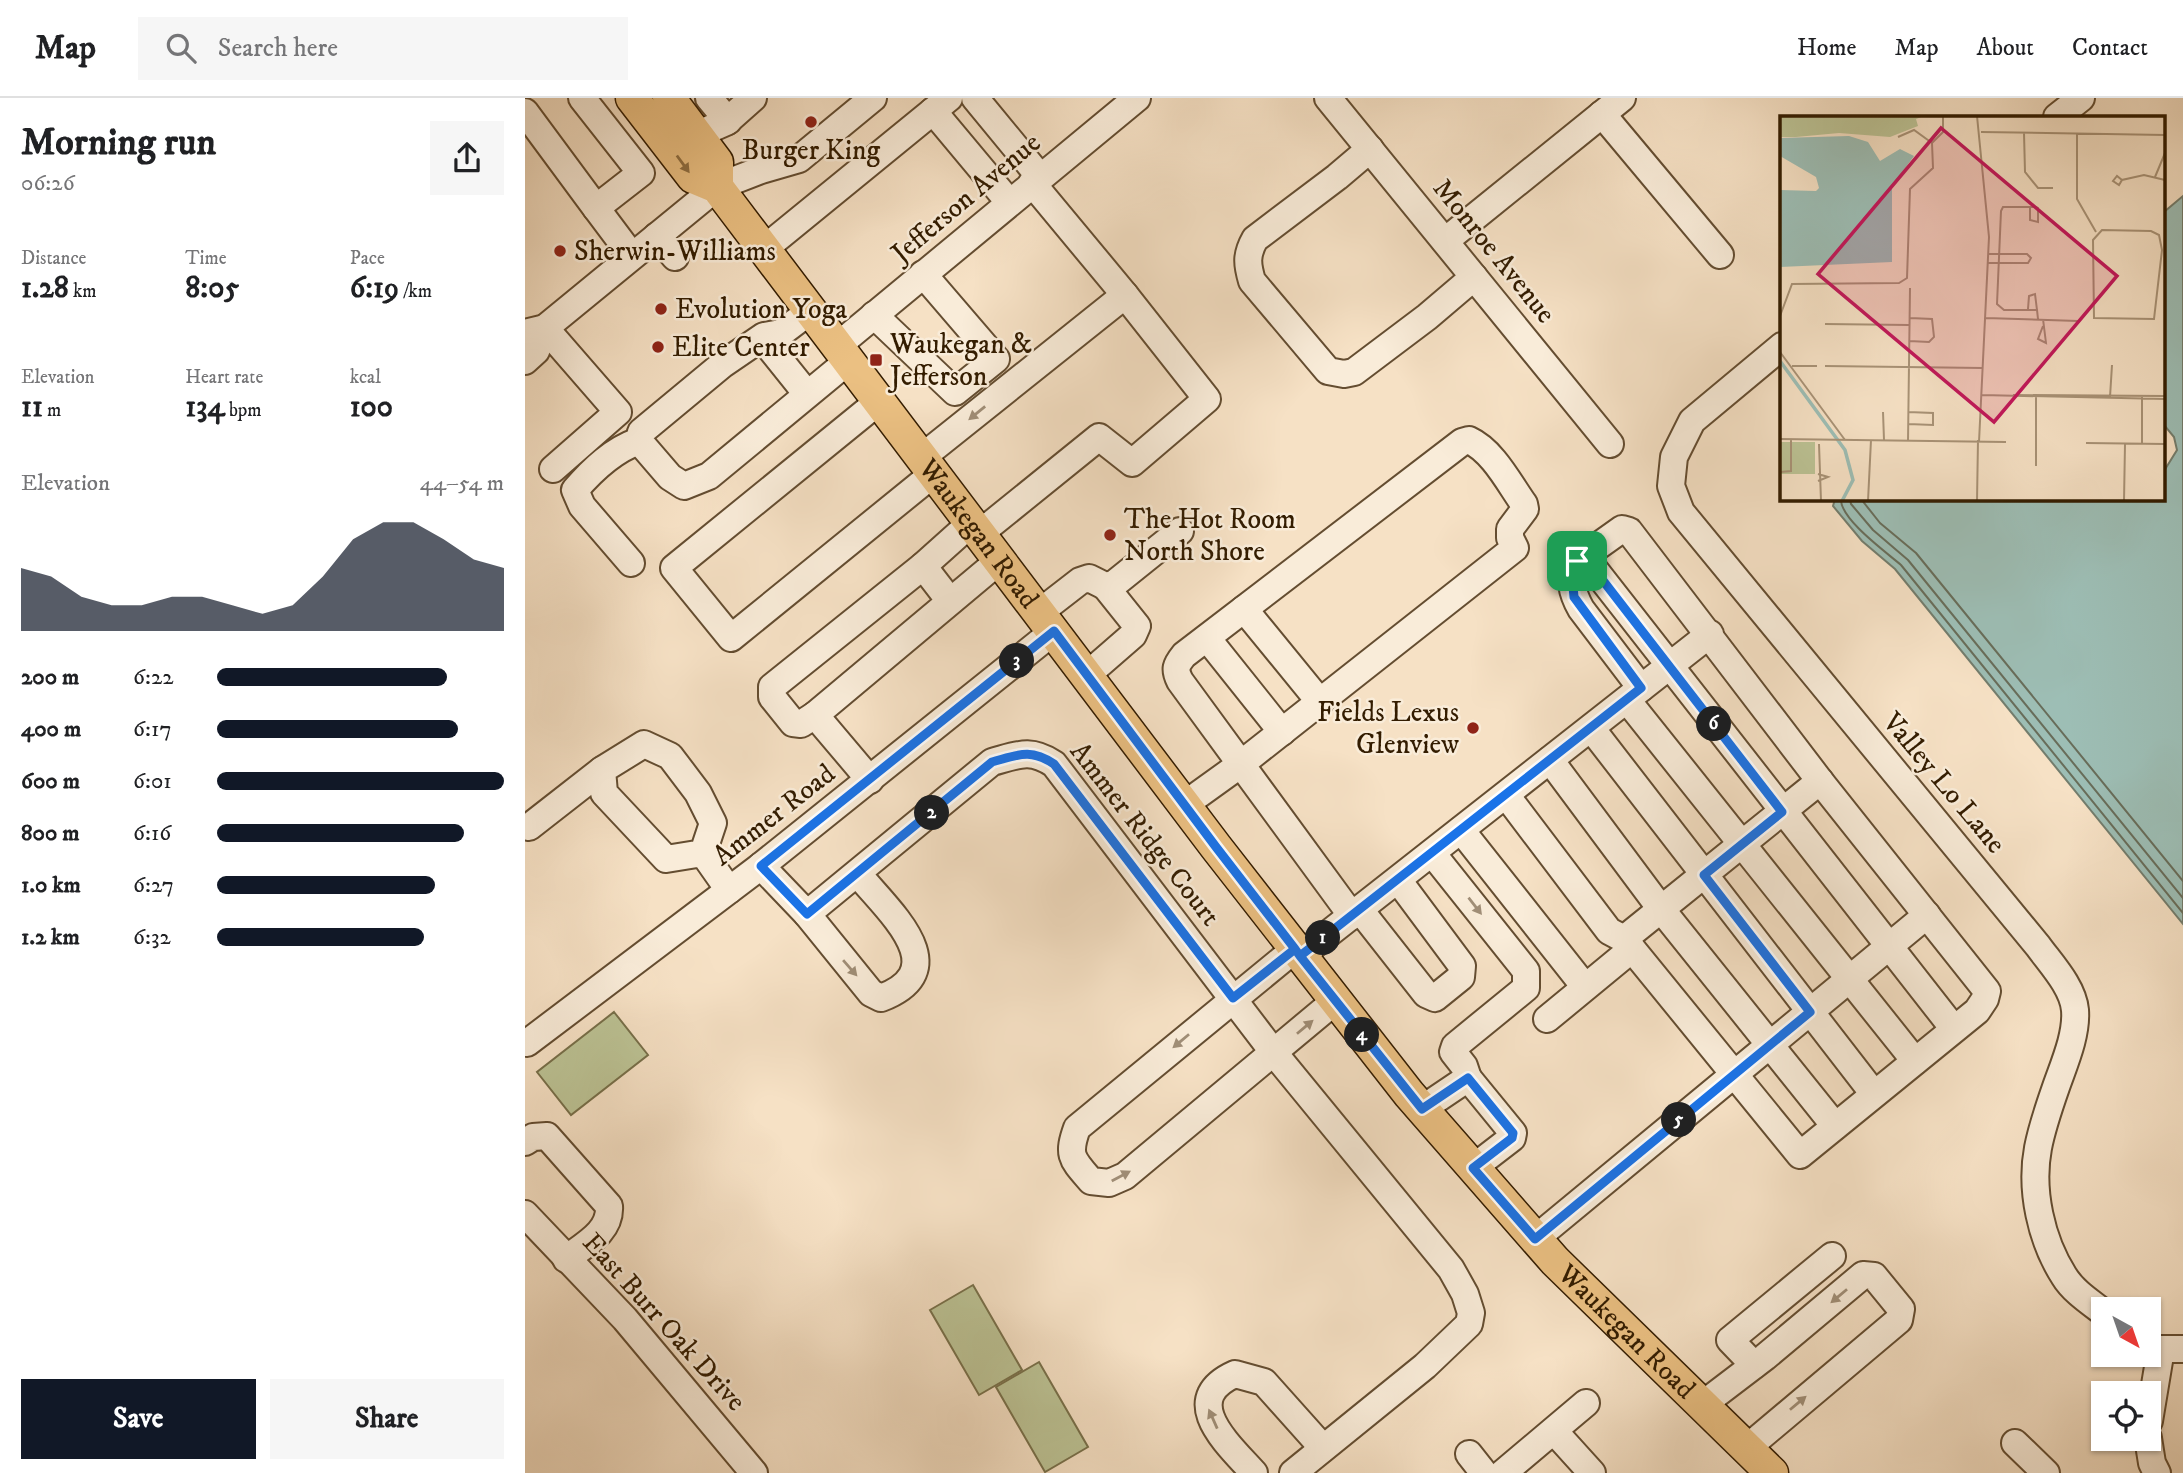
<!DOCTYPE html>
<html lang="en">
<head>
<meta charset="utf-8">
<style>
  body { margin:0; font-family:"IM FELL DW Pica",serif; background:#f6f6f6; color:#202124; height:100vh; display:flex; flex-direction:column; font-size:26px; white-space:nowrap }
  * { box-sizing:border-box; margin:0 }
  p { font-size:23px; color:#757577 }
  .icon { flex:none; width:38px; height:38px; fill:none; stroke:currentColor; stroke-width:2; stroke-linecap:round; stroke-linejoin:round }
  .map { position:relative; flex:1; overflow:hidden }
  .drawer { display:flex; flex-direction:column; background:#fff; width:525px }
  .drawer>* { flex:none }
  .needle { width:46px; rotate:140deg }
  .buttons { position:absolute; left:1566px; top:1199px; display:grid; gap:14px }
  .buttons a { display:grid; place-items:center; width:70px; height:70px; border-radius:0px; background:#fff; box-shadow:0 2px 5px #0004; font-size:35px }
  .pin { position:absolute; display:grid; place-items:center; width:60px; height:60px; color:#fff; margin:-30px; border-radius:14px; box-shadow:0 4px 10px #0006 }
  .km { position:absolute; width:35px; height:35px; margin:-18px; border-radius:50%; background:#222; color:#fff; font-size:19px; line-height:35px; text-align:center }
  .round { display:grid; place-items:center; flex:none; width:74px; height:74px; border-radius:0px; background:#f6f6f6 }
  .headline { display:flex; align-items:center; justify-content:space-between; height:119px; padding:0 21px }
  h1 { font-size:38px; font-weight:700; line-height:52px }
  .figures { display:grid; grid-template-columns:repeat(3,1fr); gap:10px; height:119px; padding:7px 21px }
  .figures div { display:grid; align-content:center }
  .figures b { font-size:30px; font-weight:700 }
  .figures small { font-size:19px; font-weight:400 }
  .figures p { font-size:19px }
  .chart { height:196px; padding:14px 21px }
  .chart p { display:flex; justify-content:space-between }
  .chart svg { width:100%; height:126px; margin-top:7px; fill:#111827; opacity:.7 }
  .action { display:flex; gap:14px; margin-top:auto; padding:14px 21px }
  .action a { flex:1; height:80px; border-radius:0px; background:#111827; color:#fff; font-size:28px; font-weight:700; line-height:80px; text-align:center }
  .action a+a { background:#f6f6f6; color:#202124 }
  ul { padding:0 21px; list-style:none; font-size:23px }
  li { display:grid; grid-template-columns:112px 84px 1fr; align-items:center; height:52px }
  li i { height:18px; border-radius:9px; background:#111827 }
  header { display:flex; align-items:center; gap:42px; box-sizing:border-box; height:98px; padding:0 35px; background:#fff; border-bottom:2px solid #e0e0e0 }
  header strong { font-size:33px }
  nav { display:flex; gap:38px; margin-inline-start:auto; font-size:24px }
  .search { width:490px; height:63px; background:#f6f6f6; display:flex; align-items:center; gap:18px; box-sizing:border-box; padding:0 24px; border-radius:0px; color:#757577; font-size:26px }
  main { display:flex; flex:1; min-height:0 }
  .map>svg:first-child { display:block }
  .green { fill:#bcc395; stroke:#78704a; stroke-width:2 }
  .water { fill:#9dbeb5; stroke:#737d6d; stroke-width:2 }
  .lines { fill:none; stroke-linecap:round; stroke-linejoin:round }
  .shore { stroke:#686d5a; stroke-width:2 }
  .minor-casing { stroke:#644d31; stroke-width:30 }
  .major-casing { stroke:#331c00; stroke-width:35 }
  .minor { stroke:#f9ecd9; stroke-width:26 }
  .major { stroke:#ebc082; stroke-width:32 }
  .oneway { fill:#8f6e41 }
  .oneway2 { fill:#a08e77 }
  .route-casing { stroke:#fff; stroke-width:14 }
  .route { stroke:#1a73e8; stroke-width:9 }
  .poi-dot { fill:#8f2418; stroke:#f9ecd9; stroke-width:2.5 }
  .labels { text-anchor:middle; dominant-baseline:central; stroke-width:5; stroke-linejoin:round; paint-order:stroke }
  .poi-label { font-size:28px; fill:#331c00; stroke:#f9ecd9; text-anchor:start }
  .street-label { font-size:28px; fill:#331c00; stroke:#f9ecd9 }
  .inset-river { fill:none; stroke:#9dbeb5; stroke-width:3.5 }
  .inset-road { fill:none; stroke:#a89276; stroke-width:2 }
  .view { fill:#c2185b; fill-opacity:0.15; stroke:#c2185b; stroke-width:3.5 }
  .inset-edge { fill:none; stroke:#331c00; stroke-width:3.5 }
</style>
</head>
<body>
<header>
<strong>Map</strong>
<div class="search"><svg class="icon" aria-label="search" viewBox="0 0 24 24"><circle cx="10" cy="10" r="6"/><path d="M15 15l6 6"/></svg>Search here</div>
<nav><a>Home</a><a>Map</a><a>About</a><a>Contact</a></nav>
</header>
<main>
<section class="drawer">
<div class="headline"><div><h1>Morning run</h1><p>06:26</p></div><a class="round"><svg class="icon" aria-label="share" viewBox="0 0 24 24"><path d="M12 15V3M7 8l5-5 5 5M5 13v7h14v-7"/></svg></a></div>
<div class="figures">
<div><p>Distance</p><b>1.28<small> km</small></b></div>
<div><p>Time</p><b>8:05</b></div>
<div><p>Pace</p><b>6:19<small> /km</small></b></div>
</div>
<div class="figures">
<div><p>Elevation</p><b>11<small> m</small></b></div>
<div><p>Heart rate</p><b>134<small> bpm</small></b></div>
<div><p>kcal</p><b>100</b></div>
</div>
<div class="chart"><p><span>Elevation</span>44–54 m</p>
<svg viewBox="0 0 160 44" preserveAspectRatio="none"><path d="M0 44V22L10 25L20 32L30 35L40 35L50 32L60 32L70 35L80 38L90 35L100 25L110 12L120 6L130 6L140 12L150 19L160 22V44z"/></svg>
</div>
<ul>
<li><b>200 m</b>6:22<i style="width:80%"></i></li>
<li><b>400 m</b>6:17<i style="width:84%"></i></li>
<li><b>600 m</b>6:01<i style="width:100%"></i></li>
<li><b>800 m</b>6:16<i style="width:86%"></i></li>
<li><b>1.0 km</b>6:27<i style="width:76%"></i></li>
<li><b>1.2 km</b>6:32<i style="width:72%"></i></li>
</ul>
<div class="action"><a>Save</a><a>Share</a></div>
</section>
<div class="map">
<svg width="1658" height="1375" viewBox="0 0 1658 1375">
  <rect width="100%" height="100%" fill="#f6e1c5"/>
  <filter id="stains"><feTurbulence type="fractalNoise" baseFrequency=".00286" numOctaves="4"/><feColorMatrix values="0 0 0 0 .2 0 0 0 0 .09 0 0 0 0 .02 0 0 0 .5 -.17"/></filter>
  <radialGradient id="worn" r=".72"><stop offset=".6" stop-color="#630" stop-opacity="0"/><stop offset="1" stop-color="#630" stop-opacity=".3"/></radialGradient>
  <g class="green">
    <polygon points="89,914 123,957 46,1017 12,974"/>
    <polygon points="448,1187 497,1272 454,1297 405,1212"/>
    <polygon points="514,1264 563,1349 520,1374 471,1289"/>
  </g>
  <polygon class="water" points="1658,98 1658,826 1370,471 1337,443 1308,408 1310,401 1639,401 1639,373 1652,352 1649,339 1639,327 1639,114"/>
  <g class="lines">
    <g class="shore">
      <path d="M1316,401C1315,421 1361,454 1376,467L1658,815"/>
      <polyline points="1325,401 1326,406 1348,432 1383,462 1658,800"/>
      <polyline points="1336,401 1355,425 1391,455 1658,783"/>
    </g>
    <defs>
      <g id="minor">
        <polyline points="57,0 116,75 71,110 107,158"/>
        <polyline points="184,0 203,23"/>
        <polyline points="450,0 515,79"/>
        <polyline points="803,0 1085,346"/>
        <polyline points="408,13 484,104"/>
        <polyline points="0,14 71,110"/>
        <polyline points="1077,16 1195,157"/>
        <polyline points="1532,19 1556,0"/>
        <polyline points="174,40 185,31 201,24 228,0"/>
        <path d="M845,51L812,79L730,141C721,157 722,166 727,183L803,273L819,276L829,274L902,219L949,179"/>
        <polyline points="507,85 600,197"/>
        <polyline points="132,138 150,159"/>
        <polyline points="920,143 1097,0"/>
        <polyline points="239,151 424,0"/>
        <polyline points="285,213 256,235 239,238 198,266 116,334 114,343 145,379 159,388 184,378 322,264"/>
        <polyline points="349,217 430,294 471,261 398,176"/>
        <polyline points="20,230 93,314 28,371"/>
        <polyline points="0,235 20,230 192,89 236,72 274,61 348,0"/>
        <polyline points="237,240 282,296"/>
        <path d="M1257,248L1167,323L1149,359L1146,388L1156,414L1513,848C1526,866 1548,889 1550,912C1552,937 1539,966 1531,989C1524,1009 1517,1029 1513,1050C1505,1092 1516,1142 1539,1178C1548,1193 1565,1204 1578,1214"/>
        <polyline points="311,249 612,0"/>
        <polyline points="0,263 11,253 20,230"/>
        <polyline points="353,304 149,470 206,540 408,376"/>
        <polyline points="396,360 600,197 682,301 607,365 574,339 454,436"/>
        <polyline points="1059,458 1429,931"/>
        <path d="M106,465L57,408L50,392C68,371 88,352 114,343"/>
        <polyline points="425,503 398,468 446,425"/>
        <polyline points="719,511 795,604"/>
        <polyline points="515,514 555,483 564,480 580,488 589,486 655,433"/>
        <polyline points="682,540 757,634"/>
        <polyline points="562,577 608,537 612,528 580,488"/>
        <polyline points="1102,602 1390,963"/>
        <polyline points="290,617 276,626 268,625 247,599 247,589 398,468"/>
        <polyline points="1066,630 1349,996"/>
        <polyline points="1025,662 1136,811 1310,1028"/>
        <polyline points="345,682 290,617 475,462"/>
        <path d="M981,697L1084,833L1099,841L1275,1057L1452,913L1460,901L1462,893L1295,683L1104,433L1097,431L1052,463C1043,480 1047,495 1056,511L1116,590"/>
        <path d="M659,707L716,666L990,450L985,440V431L1000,411L999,406C984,385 968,353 944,342L937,344L659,557C651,567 649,571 655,583L827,818"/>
        <polyline points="4,729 77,672"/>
        <polyline points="936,732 1060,889"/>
        <polyline points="178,755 188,725 173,695 145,658 119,646 77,672 79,695 141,761 178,755 204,792"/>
        <path d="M236,768L282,816L467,664C493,657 505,650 529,666L749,955L926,1171L940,1196L946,1215L944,1226L900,1268L768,1375"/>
        <polyline points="835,812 901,896 910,900 936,879 937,868 873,782"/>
        <path d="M282,816L346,895L356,900C432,871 363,813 333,776"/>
        <polyline points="1099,841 1295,683"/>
        <path d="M770,851L552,1030C542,1058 547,1061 566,1083L584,1085L600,1078L810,903"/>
        <polyline points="775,858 1185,536"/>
        <polyline points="1022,921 1107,851"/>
        <polyline points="2,945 236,768 529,533"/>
        <polyline points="943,980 988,1035 987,1040 948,1070"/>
        <polyline points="897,1011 943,980 939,968 928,954 930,948 1001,890 1001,873 907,755"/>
        <path d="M0,1044L8,1039L22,1038L84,1108C86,1134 59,1147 41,1161"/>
        <polyline points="0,1116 100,1221 229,1375"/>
        <polyline points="1010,1141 1402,817"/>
        <polyline points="1229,1267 1205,1242 1307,1158"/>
        <polyline points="1177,1307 1240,1259 1338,1177 1349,1178 1376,1211 1374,1222 1222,1350"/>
        <polyline points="1624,1323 1636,1251 1658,1251"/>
        <polyline points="1029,1333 1067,1375"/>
        <polyline points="1623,1340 1627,1365 1632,1375"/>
        <polyline points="1490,1345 1521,1375"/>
        <polyline points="944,1356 959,1375"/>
        <path d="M729,1375C704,1347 652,1302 710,1276L739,1284L798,1350"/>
        <polyline points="978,1375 1061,1305"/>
      </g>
      <g id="major">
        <path id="s1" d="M107,0L168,79L192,89L691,749L884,996L1030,1163L1247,1375"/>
        <polyline points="144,0 192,64 192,89"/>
      </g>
    </defs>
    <use href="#minor" class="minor-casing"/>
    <use href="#major" class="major-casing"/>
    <use href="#minor" class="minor"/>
    <use href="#major" class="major"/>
  </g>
  <defs><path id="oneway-solid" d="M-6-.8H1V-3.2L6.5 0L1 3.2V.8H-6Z" transform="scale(1.75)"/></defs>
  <use class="oneway" href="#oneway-solid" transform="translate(158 66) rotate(54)"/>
  <g class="oneway2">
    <use href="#oneway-solid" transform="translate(452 315) rotate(141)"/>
    <use href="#oneway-solid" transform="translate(950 808) rotate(52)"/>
    <use href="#oneway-solid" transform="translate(325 870) rotate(49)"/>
    <use href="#oneway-solid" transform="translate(780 929) rotate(-40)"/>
    <use href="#oneway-solid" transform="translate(656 943) rotate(140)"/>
    <use href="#oneway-solid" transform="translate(596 1078) rotate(-28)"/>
    <use href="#oneway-solid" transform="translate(1314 1198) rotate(140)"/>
    <use href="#oneway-solid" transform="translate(1273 1305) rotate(-40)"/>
    <use href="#oneway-solid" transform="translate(688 1321) rotate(-114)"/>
  </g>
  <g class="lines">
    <defs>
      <path id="route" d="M1052,463L1047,478L1049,499L1116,590L775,858L770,851L708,900L529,666C505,650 493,657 467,664L282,816L236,768L529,533L691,749L770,851L775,858L897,1011L943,980L988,1035L987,1040L948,1070L1010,1141L1285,914L1179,777L1257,714L1059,458L1052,463"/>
    </defs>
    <use href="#route" class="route-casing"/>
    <use href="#route" class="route"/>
  </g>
  <g class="poi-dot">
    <circle cx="286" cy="24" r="7"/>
    <circle cx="35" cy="153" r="7"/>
    <circle cx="136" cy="211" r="7"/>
    <circle cx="133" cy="249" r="7"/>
    <rect x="344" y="255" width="14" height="14" rx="3.5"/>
    <circle cx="585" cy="437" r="7"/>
    <circle cx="948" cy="630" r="7"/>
  </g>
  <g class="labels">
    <g class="poi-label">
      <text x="286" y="52" text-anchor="middle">Burger King</text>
      <text x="49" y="153">Sherwin-Williams</text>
      <text x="150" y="211">Evolution Yoga</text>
      <text x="365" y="246">Waukegan &amp;<tspan x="365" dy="32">Jefferson</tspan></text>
      <text x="147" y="249">Elite Center</text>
      <text x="599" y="421">The Hot Room<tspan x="599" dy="32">North Shore</tspan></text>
      <text x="934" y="614" text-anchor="end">Fields Lexus<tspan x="934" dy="32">Glenview</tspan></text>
    </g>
    <g class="street-label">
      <text transform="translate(441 100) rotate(-40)">Jefferson Avenue</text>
      <text transform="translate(969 153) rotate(51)">Monroe Avenue</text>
      <text stroke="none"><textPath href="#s1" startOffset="560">Waukegan Road</textPath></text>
      <text transform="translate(1419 685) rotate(50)">Valley Lo Lane</text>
      <text transform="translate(249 717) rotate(-38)">Ammer Road</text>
      <text transform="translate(620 736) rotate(52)">Ammer Ridge Court</text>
      <text transform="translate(139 1224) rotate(48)">East Burr Oak Drive</text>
      <text stroke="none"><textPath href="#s1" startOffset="1589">Waukegan Road</textPath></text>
    </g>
  </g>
  <g transform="translate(1255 18)">
    <rect width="385" height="385" fill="#f6e1c5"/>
    <path d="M0,0H144L136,3L138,10L110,21L59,17L16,21H0ZM0,326H35V358H0Z" fill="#bcc395"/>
    <path d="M69,20L88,26L100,45L120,33L134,40L112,70V146L0,151V74L36,75L39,72L36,61L0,40V22Z" fill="#9dbeb5"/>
    <path class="inset-river" d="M0,245L65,334L73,364L62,385"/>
    <path class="inset-road" d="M197,0L209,121L199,326M201,16L385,19M244,17L245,56L258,72H273M297,18V83L316,116M118,21L134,14L152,27L163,16V0M375,61L385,37M342,64L337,60L333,65L339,69L342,64L364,59L385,64M250,91V104L258,106V92L256,91H223L221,95L217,188L224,194H257L258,203M322,114L371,115L379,119L382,134L374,203L314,202L313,124ZM208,147H248L251,142L247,138H209M248,193L249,180L255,178L257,194M0,200L12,168L119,167L127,162L130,73L153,52L152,27M206,202L298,205M45,208L129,209M263,210L258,223L266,227L263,203M129,225L149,226L154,221L152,203L130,202M0,236L65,324M12,250H37M45,250L203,252M202,279L385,283M233,279L385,280M330,281L332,249M103,296L104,324M128,308L153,309V297L128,296M0,323L226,326M128,325L130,172M306,327L385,328M39,328L41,385M362,328V280M256,350V281M0,356L11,355V323M38,358L48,361L38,365M88,385L91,324M197,385L198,324M344,385L345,328"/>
    <path class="view" d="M161,12L337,160L214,306L38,158Z"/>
    <rect width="385" height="385" class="inset-edge"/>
  </g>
  <rect width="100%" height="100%" filter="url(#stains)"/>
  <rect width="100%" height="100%" fill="url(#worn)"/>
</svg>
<div class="buttons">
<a><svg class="needle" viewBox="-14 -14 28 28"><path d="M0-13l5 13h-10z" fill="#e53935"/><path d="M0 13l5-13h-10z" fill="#757577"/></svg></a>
<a><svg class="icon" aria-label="locate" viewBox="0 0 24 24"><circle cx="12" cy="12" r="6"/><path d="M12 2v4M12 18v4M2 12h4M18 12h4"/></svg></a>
</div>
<div class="pin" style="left:1052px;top:463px;background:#1e9e55"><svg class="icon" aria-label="arrive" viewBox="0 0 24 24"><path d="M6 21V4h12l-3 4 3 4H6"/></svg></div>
<b class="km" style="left:798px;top:840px">1</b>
<b class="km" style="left:407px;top:715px">2</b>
<b class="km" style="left:492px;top:563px">3</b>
<b class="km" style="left:837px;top:937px">4</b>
<b class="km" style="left:1154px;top:1022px">5</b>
<b class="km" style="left:1189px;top:626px">6</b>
</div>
</main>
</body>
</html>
